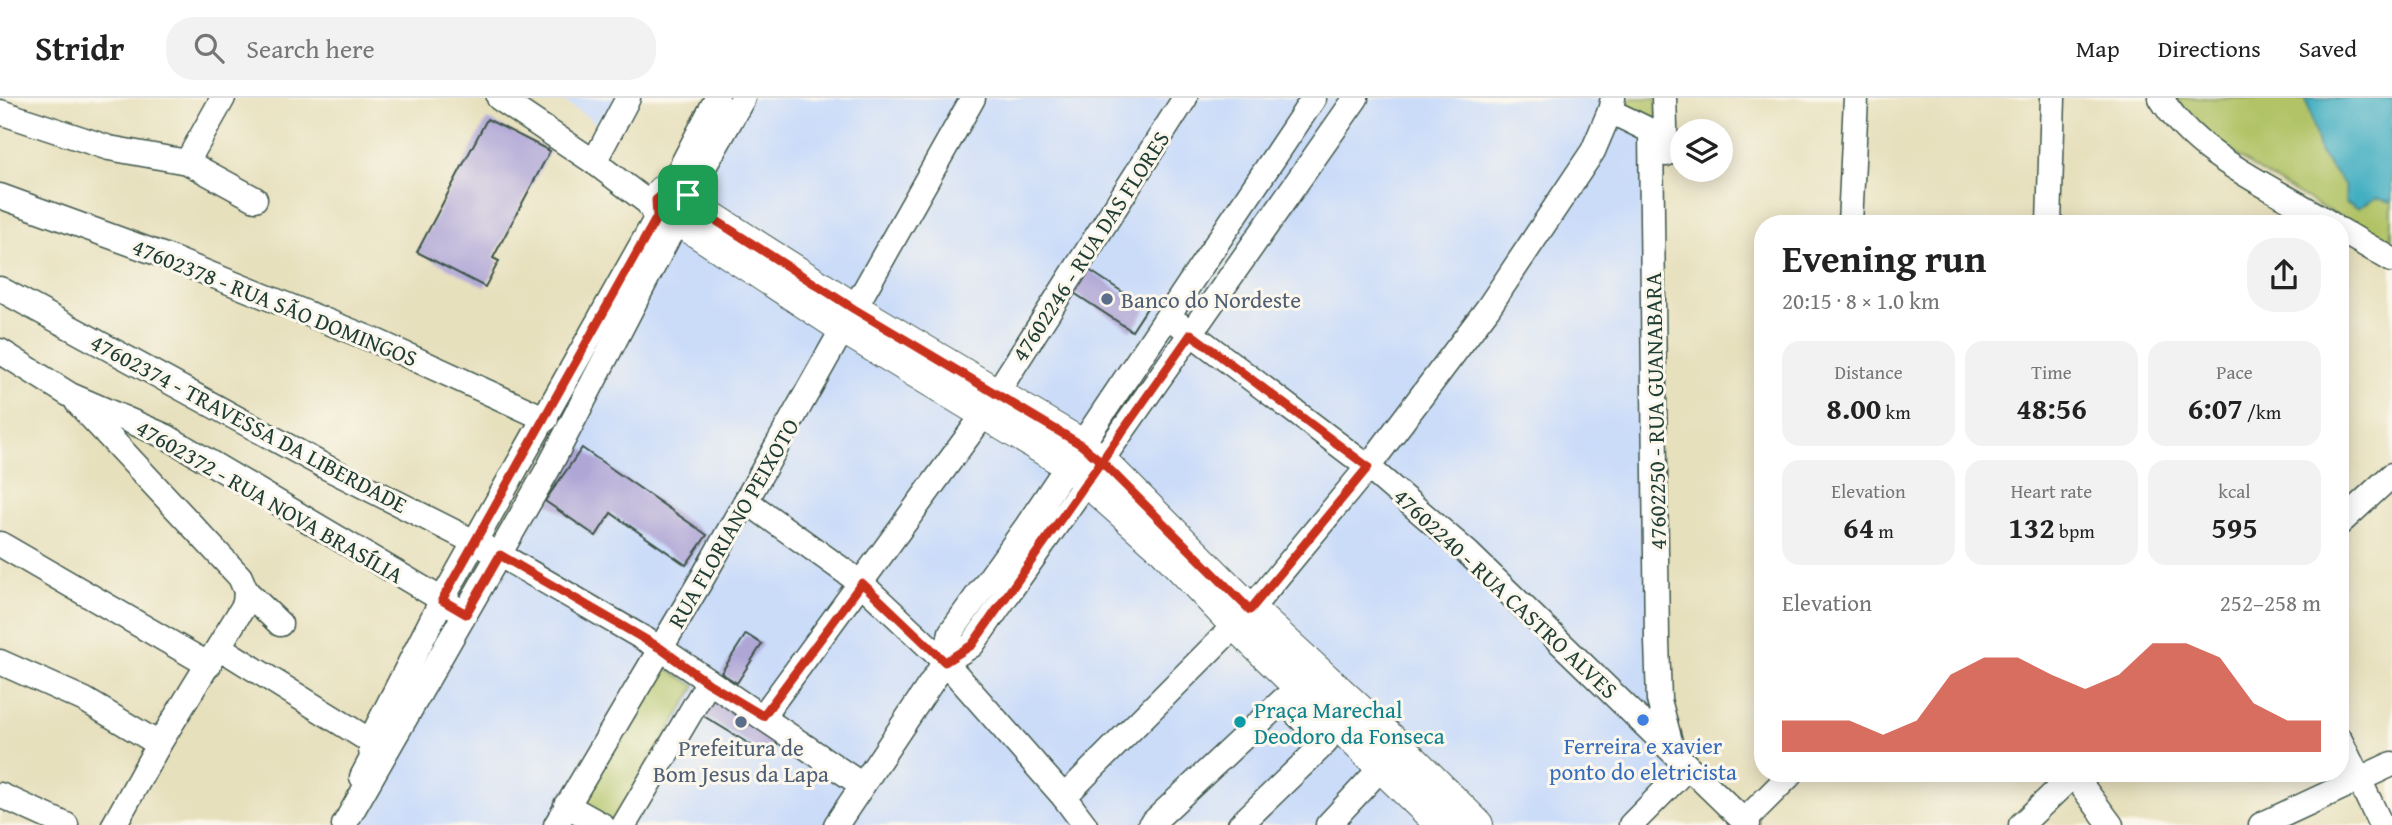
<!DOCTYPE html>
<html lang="en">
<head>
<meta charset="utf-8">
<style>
  body { margin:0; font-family:"Gentium Book Plus",serif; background:#f2f2f2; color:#222; height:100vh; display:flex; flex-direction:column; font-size:26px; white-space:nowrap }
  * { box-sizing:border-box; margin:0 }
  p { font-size:23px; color:#767676 }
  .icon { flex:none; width:38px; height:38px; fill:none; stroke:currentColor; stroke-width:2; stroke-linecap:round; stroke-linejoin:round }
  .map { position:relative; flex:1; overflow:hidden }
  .side { position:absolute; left:1754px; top:117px; width:595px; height:567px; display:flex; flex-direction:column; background:#fff; border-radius:28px; box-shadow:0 4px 18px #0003 }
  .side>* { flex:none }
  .fabs { position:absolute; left:1670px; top:21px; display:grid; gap:14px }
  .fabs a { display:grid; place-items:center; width:63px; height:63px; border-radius:50%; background:#fff; box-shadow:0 4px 18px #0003; font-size:35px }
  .pin { position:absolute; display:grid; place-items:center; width:60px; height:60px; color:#fff; margin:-30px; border-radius:14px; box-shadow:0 4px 10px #0006 }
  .round { display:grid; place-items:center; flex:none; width:74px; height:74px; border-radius:28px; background:#f2f2f2 }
  .overview { display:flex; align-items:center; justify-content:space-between; height:119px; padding:0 28px }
  h1 { font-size:38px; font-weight:800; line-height:52px }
  .stats { display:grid; grid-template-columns:repeat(3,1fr); gap:10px; height:119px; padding:7px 28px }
  .stats div { display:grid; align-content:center; border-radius:18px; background:#f2f2f2; text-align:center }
  .stats b { font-size:30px; font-weight:800 }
  .stats small { font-size:19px; font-weight:400 }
  .stats p { font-size:19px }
  .chart { height:196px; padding:14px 28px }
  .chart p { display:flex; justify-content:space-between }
  .chart svg { width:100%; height:126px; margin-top:7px; fill:#c8321e; opacity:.7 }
  header { display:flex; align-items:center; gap:42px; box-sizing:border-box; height:98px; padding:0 35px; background:#fff; border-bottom:2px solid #e0e0e0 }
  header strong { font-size:33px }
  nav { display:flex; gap:38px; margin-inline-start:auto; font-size:24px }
  .search { width:490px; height:63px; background:#f2f2f2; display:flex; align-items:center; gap:18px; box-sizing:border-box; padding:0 24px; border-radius:28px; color:#767676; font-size:26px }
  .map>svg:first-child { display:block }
  .built { fill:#cbdcf9 }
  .green { fill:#b1c366; stroke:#68804d; stroke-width:2 }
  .water { fill:#43aec1; stroke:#31767a; stroke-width:2 }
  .building { fill:#afa6d6 }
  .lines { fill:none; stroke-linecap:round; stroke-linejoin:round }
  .minor-casing { stroke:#3d5549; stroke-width:27 }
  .major-casing { stroke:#3d5549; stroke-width:34 }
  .minor { stroke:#fff; stroke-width:24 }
  .major { stroke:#fff; stroke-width:32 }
  .route-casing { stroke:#fff; stroke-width:14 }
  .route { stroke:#c8321e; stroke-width:9 }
  .service-dot { fill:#5c6f8a; stroke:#fbf7ec; stroke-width:2.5 }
  .shop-dot { fill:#3f7fe0; stroke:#fbf7ec; stroke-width:2.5 }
  .culture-dot { fill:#0f9aa8; stroke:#fbf7ec; stroke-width:2.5 }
  .labels { text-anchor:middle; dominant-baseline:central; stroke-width:6; stroke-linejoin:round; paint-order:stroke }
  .street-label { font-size:23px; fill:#1f3d34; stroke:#fbf7ec }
  .service-label { font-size:23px; fill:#4e5e75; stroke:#fbf7ec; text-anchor:start }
  .culture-label { font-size:23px; fill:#0d838f; stroke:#fbf7ec; text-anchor:start }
  .shop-label { font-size:23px; fill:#366cbe; stroke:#fbf7ec }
</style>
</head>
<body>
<header>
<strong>Stridr</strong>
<div class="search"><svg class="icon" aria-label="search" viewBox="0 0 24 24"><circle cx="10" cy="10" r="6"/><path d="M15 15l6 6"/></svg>Search here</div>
<nav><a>Map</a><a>Directions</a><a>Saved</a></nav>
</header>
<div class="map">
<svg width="2392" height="727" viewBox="0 0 2392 727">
  <rect width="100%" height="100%" fill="#fbf7ec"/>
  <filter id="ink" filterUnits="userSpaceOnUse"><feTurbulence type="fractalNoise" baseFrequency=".0143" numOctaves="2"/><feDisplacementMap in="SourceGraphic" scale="14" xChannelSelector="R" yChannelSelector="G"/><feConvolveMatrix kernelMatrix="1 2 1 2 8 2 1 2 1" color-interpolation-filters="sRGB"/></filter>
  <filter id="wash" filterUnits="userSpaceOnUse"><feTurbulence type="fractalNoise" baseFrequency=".00686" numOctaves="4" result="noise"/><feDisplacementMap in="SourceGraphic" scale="28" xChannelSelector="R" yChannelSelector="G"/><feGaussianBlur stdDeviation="1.57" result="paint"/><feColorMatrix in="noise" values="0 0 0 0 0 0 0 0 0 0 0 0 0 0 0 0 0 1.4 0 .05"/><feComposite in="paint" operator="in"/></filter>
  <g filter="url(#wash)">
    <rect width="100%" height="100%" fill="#e7e0bd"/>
    <g class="built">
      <polygon points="559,0 622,0 605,31"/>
      <polygon points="743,0 1613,0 1651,33 1659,602 1691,672 1631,727 344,727"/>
    </g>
    <g class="green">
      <polygon points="1622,0 1656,0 1657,22 1620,8"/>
      <path d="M2176,0H2392V148C2326,110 2218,61 2176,0Z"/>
      <polygon points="655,564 696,588 613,727 567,727"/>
    </g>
    <polygon class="water" points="2306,0 2392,0 2392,104 2376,100 2358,110 2346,105 2345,88 2320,55"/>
    <g id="blocks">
      <g class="building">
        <polygon points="487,21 550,53 493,160 499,163 485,189 417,154"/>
        <polygon points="1083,168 1147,210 1132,233 1068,191"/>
        <polygon points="582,350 707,437 686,467 611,415 596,438 545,403"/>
        <polygon points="746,536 762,546 737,585 721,575"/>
        <polygon points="712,590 784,634 769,658 697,614"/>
      </g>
    </g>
  </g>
  <g filter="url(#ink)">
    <use href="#blocks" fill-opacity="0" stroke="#3d5549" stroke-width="2"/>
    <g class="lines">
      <defs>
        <g id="minor">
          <polyline points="499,0 594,64 655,110"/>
          <polyline points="1314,0 1027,428 951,534 945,564 972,547 1356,0"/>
          <polyline points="1613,0 1610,13 1651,33 1657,543 1659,602 1672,651"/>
          <polyline points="1664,0 1666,56"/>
          <path d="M2161,0C2198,61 2272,88 2331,126"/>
          <polyline points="0,14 109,50 187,64 255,101"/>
          <polyline points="187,64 223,0"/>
          <polyline points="594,64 628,0"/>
          <polyline points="670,90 717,0"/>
          <polyline points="0,98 165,158 378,244 546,321"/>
          <polyline points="1850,126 1856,0"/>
          <polyline points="2049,126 2053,0"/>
          <polyline points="2340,132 2392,162"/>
          <polyline points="0,191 324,368 500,457 660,550 862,687"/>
          <polyline points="1179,226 1368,369 1468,455 1748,727"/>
          <polyline points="0,253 70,297 167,339 456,510"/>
          <polyline points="996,296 1185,0"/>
          <polyline points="77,304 240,479 246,493 245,506 159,646 114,727"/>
          <polyline points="746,403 861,485 945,564 1064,699"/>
          <polyline points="2340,425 2392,377"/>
          <polyline points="0,446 209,567"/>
          <polyline points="246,493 280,526"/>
          <polyline points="219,549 370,643"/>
          <polyline points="0,564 85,602 159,646"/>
          <polyline points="763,618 985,315"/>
          <polyline points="2340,642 2381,727"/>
          <polyline points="2073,676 2111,727"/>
          <polyline points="362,679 372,660 370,643 442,502 657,119"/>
          <polyline points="0,697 66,727"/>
          <polyline points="566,707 602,727"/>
          <polyline points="1744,723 1791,676"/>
          <path d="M344,727L548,371L674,128C690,122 695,112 688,97L743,0"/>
          <polyline points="556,727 703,479 973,0"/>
          <polyline points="624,727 708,585"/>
          <polyline points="836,727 945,564"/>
          <polyline points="1085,727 1064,699 1250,512 1368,369 1488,210 1593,53 1610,13"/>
          <polyline points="1150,727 1283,602 1325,645 1240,727"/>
          <polyline points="1328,727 1394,656"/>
          <polyline points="1631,727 1680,677 1691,672"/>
          <polyline points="2021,727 2074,676"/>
          <polyline points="2261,727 2392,666"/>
        </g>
        <polyline id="major" points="1442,727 1235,526 1164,451 1067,365 844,230 684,125 674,128 664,125 655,110 662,94 680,91 698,111 854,211 1080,346 1103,365 1250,512 1400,650 1477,727"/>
      </defs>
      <use href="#minor" class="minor-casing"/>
      <use href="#major" class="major-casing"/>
      <use href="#minor" class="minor"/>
      <use href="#major" class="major"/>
    </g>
  </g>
  <g class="lines" filter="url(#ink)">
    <defs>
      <polyline id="route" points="688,97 680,91 670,90 656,102 657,119 442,502 466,516 500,457 660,550 708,585 763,618 862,485 945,564 972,547 1191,236 1368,369 1250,512 1103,365 1080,346 854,211 698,111 688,97"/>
    </defs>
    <use href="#route" class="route-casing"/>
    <use href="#route" class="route"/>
  </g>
  <g class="service-dot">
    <circle cx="1107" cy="201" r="7"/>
    <circle cx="741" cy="624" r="7"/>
  </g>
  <circle class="shop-dot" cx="1643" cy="622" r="7"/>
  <circle class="culture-dot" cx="1240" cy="624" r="7"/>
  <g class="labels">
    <g class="street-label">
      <text transform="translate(1090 148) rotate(-57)">47602246 - RUA DAS FLORES</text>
      <text transform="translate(275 204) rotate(22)">47602378 - RUA SÃO DOMINGOS</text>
      <text transform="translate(1655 313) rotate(-91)">47602250 - RUA GUANABARA</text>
      <text transform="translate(249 325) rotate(28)">47602374 - TRAVESSA DA LIBERDADE</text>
      <text transform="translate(270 403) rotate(30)">47602372 - RUA NOVA BRASÍLIA</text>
      <text transform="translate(733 425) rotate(-60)">RUA FLORIANO PEIXOTO</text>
      <text transform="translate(1506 495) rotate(43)">47602240 - RUA CASTRO ALVES</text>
    </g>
    <g class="service-label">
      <text x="1121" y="201">Banco do Nordeste</text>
      <text x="741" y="649" text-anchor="middle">Prefeitura de<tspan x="741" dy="26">Bom Jesus da Lapa</tspan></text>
    </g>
    <g class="culture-label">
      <text x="1254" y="611">Praça Marechal<tspan x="1254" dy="26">Deodoro da Fonseca</tspan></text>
    </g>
    <g class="shop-label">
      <text x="1643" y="647">Ferreira e xavier<tspan x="1643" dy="26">ponto do eletricista</tspan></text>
    </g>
  </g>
</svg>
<div class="fabs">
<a><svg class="icon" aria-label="layers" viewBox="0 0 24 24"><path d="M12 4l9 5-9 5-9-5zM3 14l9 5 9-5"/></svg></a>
</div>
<div class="pin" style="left:688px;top:97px;background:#1e9e55"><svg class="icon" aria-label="arrive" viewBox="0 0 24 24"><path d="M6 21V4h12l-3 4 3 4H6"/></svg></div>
<section class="side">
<div class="overview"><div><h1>Evening run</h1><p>20:15 · 8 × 1.0 km</p></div><a class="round"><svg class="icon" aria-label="share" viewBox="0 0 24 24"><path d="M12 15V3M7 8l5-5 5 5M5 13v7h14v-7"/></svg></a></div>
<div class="stats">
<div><p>Distance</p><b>8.00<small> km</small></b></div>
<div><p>Time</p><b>48:56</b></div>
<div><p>Pace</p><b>6:07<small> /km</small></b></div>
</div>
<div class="stats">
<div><p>Elevation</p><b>64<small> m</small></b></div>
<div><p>Heart rate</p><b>132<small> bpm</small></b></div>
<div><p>kcal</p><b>595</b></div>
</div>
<div class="chart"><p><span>Elevation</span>252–258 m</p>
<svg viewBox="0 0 160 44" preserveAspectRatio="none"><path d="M0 44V33L10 33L20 33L30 38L40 33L50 17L60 11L70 11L80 17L90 22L100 17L110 6L120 6L130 11L140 27L150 33L160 33V44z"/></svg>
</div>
</section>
</div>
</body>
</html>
